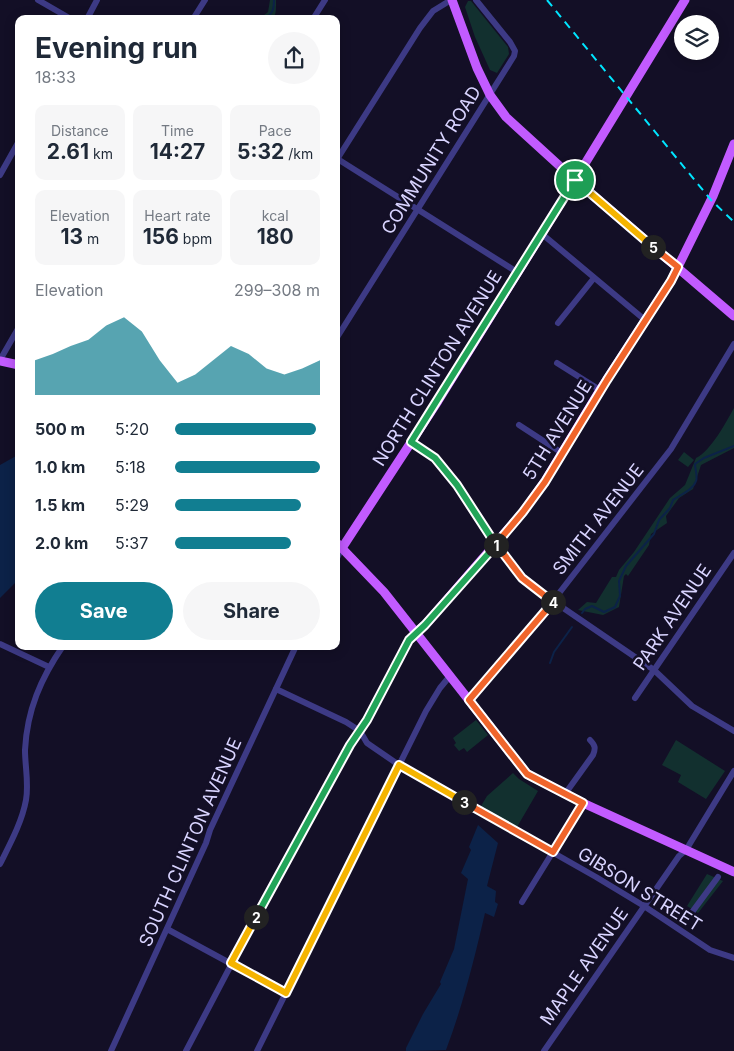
<!DOCTYPE html>
<html lang="en">
<head>
<meta charset="utf-8">
<style>
  body { margin:0; font-family:Inter,sans-serif; background:#f6f6f7; color:#1f2937; height:100vh; display:flex; flex-direction:column; font-size:19px; white-space:nowrap }
  * { box-sizing:border-box; margin:0 }
  p { font-size:16px; color:#747a83 }
  .icon { flex:none; width:28px; height:28px; fill:none; stroke:currentColor; stroke-width:2; stroke-linecap:round; stroke-linejoin:round }
  .map { position:relative; flex:1; overflow:hidden }
  .drawer { position:absolute; left:15px; top:15px; width:325px; height:635px; display:flex; flex-direction:column; background:#fff; border-radius:10px; box-shadow:0 2px 12px #0003 }
  .drawer>* { flex:none }
  .controls { position:absolute; left:674px; top:15px; display:grid; gap:10px }
  .controls a { display:grid; place-items:center; width:45px; height:45px; border-radius:50%; background:#fff; box-shadow:0 2px 12px #0003; font-size:25px }
  .pin { position:absolute; display:grid; place-items:center; width:42px; height:42px; color:#fff; margin:-21px; border:2px solid #fff; border-radius:50%; box-shadow:0 1px 5px #0007 }
  .km { position:absolute; width:25px; height:25px; margin:-12px; border-radius:50%; background:#222; color:#fff; font-size:14px; line-height:25px; text-align:center }
  .round { display:grid; place-items:center; flex:none; width:52px; height:52px; border-radius:26px; background:#f6f6f7 }
  .summary { display:flex; align-items:center; justify-content:space-between; height:85px; padding:0 20px }
  h1 { font-size:28px; font-weight:700; line-height:38px }
  .figures { display:grid; grid-template-columns:repeat(3,1fr); gap:8px; height:85px; padding:5px 20px }
  .figures div { display:grid; align-content:center; border-radius:10px; background:#f6f6f7; text-align:center }
  .figures b { font-size:21px; font-weight:700 }
  .figures small { font-size:14px; font-weight:400 }
  .figures p { font-size:14px }
  .chart { height:140px; padding:10px 20px }
  .chart p { display:flex; justify-content:space-between }
  .chart svg { width:100%; height:90px; margin-top:5px; fill:#117e91; opacity:.7 }
  .cta { display:flex; gap:10px; margin-top:auto; padding:10px 20px }
  .cta a { flex:1; height:58px; border-radius:30px; background:#117e91; color:#fff; font-size:20px; font-weight:700; line-height:58px; text-align:center }
  .cta a+a { background:#f6f6f7; color:#1f2937 }
  ul { padding:0 20px; list-style:none; font-size:16px }
  li { display:grid; grid-template-columns:80px 60px 1fr; align-items:center; height:38px }
  li i { height:12px; border-radius:6px; background:#117e91 }
  .map>svg:first-child { display:block }
  .green { fill:#12302f }
  .water { fill:#0c2248 }
  .lines { fill:none; stroke-linecap:round; stroke-linejoin:round }
  .stream { stroke:#0c2248; stroke-width:2 }
  .minor { stroke:#3d3a85; stroke-width:6 }
  .major { stroke:#c25bff; stroke-width:9 }
  .rail { stroke:#00e5ff; stroke-width:2; stroke-dasharray:8 6; stroke-linecap:butt }
  .split-1-casing { stroke:#fff; stroke-width:10 }
  .split-2-casing { stroke:#fff; stroke-width:10 }
  .split-3-casing { stroke:#fff; stroke-width:10 }
  .split-4-casing { stroke:#fff; stroke-width:10 }
  .split-5-casing { stroke:#fff; stroke-width:10 }
  .split-6-casing { stroke:#fff; stroke-width:10 }
  .split-1 { stroke:#22a559; stroke-width:6 }
  .split-2 { stroke:#22a559; stroke-width:6 }
  .split-3 { stroke:#f5b400; stroke-width:6 }
  .split-4 { stroke:#f0652b; stroke-width:6 }
  .split-5 { stroke:#f0652b; stroke-width:6 }
  .split-6 { stroke:#f5b400; stroke-width:6 }
  .labels { text-anchor:middle; dominant-baseline:central; stroke-width:5; stroke-linejoin:round; paint-order:stroke }
  .street-label { font-size:18px; fill:#d9d4ff; stroke:#130f26 }
</style>
</head>
<body>
<div class="map">
<svg width="734" height="1051" viewBox="0 0 734 1051">
  <rect width="100%" height="100%" fill="#130f26"/>
  <g class="green">
    <path d="M270,0H276C276,17 277,19 259,19L268,12Z"/>
    <polygon points="468,1 471,1 508,47 509,54 497,73 490,70 475,37 465,7"/>
    <path d="M734,408V448L701,465L693,489L679,498L666,516L667,523L651,534L649,545L628,576L626,574L624,576L619,607L603,615L578,610L587,602L596,603L612,577H616L619,570L634,552L670,498L685,485L696,458C711,451 726,422 734,408Z"/>
    <polygon points="684,452 694,460 688,467 678,460"/>
    <polygon points="476,720 488,735 467,752 464,748 459,751 454,745 456,743 453,738"/>
    <polygon points="676,740 725,771 706,799 678,782 681,775 662,765"/>
    <polygon points="513,773 519,779 538,791 517,827 481,806 487,796"/>
    <polygon points="707,874 723,881 698,913 687,906"/>
  </g>
  <g class="water">
    <polygon points="19,451 19,579 0,598 0,465 16,456"/>
    <path d="M478,825L498,843L487,886L496,891L495,902L498,904L494,917L485,913C474,960 463,1005 446,1050L406,1051V1048L423,1014L441,984L440,982L454,949L468,879L461,873L471,850L469,847Z"/>
  </g>
  <g class="lines">
    <g class="stream">
      <path d="M265,19C273,13 274,9 274,0"/>
      <path d="M582,613L585,609L592,606L604,612L615,607L620,596L619,581L626,566L654,534L659,520L670,508L673,500C680,495 693,490 696,481C698,476 695,470 695,464L704,458L734,446"/>
      <polyline points="550,663 554,652 572,627"/>
    </g>
    <g class="minor">
      <polyline points="38,0 71,19"/>
      <polyline points="87,19 97,0"/>
      <polyline points="193,19 205,0"/>
      <polyline points="313,19 325,0"/>
      <polyline points="336,158 517,272"/>
      <polyline points="336,161 420,28 433,11 451,0"/>
      <polyline points="0,175 19,141"/>
      <polyline points="542,234 645,320"/>
      <polyline points="558,323 594,278"/>
      <polyline points="336,339 514,56 515,51 510,42 476,0"/>
      <polyline points="0,360 19,327"/>
      <polyline points="557,363 600,390"/>
      <polyline points="519,425 562,453"/>
      <polyline points="411,442 435,458 457,485 496,544 522,578 553,601 654,670 692,706 734,731"/>
      <polyline points="336,560 342,548"/>
      <polyline points="0,644 49,667"/>
      <polyline points="276,689 346,722 360,731 367,743 399,765 596,877 644,906 710,950 734,958"/>
      <polyline points="635,698 734,553"/>
      <polyline points="469,700 553,601 671,449 734,344"/>
      <path d="M565,794L593,755C596,748 595,745 590,740"/>
      <path d="M0,864C10,844 22,822 26,800C29,784 25,766 25,750C27,710 41,678 63,646"/>
      <polyline points="522,902 583,803"/>
      <polyline points="687,919 718,877"/>
      <polyline points="167,929 285,993"/>
      <polyline points="111,1051 206,843 210,830 296,646"/>
      <polyline points="186,1051 276,879 350,745 367,720 409,640 416,632"/>
      <polyline points="257,1051 426,711 440,688 450,676"/>
      <polyline points="544,1051 679,856 686,850 734,771"/>
    </g>
    <g class="major">
      <polyline points="452,0 477,68 490,95 506,117 575,180 734,316"/>
      <polyline points="0,361 19,365"/>
      <polyline points="336,542 384,592 527,774 583,803 734,872"/>
      <polyline points="342,548 438,401 575,180 685,0"/>
      <polyline points="416,632 425,625 523,512 545,481 600,390 671,281 713,196 734,144"/>
    </g>
    <polyline class="rail" points="547,0 711,200 734,222"/>
  </g>
  <g class="lines">
    <defs>
      <polyline id="split-1" points="496,545 457,485 435,458 411,442 575,180"/>
      <polyline id="split-2" points="256,917 350,745 367,720 409,640 425,625 496,545"/>
      <polyline id="split-3" points="256,917 231,963 286,993 399,765 464,802"/>
      <polyline id="split-4" points="464,802 553,852 583,803 527,774 469,700 553,602"/>
      <polyline id="split-5" points="553,602 522,578 496,544 523,512 545,482 607,380 671,281 678,267 653,247"/>
      <polyline id="split-6" points="575,180 653,247"/>
    </defs>
    <use href="#split-1" class="split-1-casing"/>
    <use href="#split-2" class="split-2-casing"/>
    <use href="#split-3" class="split-3-casing"/>
    <use href="#split-4" class="split-4-casing"/>
    <use href="#split-5" class="split-5-casing"/>
    <use href="#split-6" class="split-6-casing"/>
    <use href="#split-1" class="split-1"/>
    <use href="#split-2" class="split-2"/>
    <use href="#split-3" class="split-3"/>
    <use href="#split-4" class="split-4"/>
    <use href="#split-5" class="split-5"/>
    <use href="#split-6" class="split-6"/>
  </g>
  <g class="labels">
    <g class="street-label">
      <text transform="translate(431 160) rotate(-58)">COMMUNITY ROAD</text>
      <text transform="translate(437 368) rotate(-58)">NORTH CLINTON AVENUE</text>
      <text transform="translate(557 430) rotate(-58)">5TH AVENUE</text>
      <text transform="translate(598 519) rotate(-52)">SMITH AVENUE</text>
      <text transform="translate(672 617) rotate(-56)">PARK AVENUE</text>
      <text transform="translate(190 842) rotate(-66)">SOUTH CLINTON AVENUE</text>
      <text transform="translate(640 889) rotate(32)">GIBSON STREET</text>
      <text transform="translate(584 966) rotate(-55)">MAPLE AVENUE</text>
    </g>
  </g>
</svg>
<div class="controls">
<a><svg class="icon" aria-label="layers" viewBox="0 0 24 24"><path d="M12 4l9 5-9 5-9-5zM3 14l9 5 9-5"/></svg></a>
</div>
<div class="pin" style="left:575px;top:180px;background:#1e9e55"><svg class="icon" aria-label="arrive" viewBox="0 0 24 24"><path d="M6 21V4h12l-3 4 3 4H6"/></svg></div>
<b class="km" style="left:496px;top:545px">1</b>
<b class="km" style="left:256px;top:917px">2</b>
<b class="km" style="left:464px;top:802px">3</b>
<b class="km" style="left:553px;top:602px">4</b>
<b class="km" style="left:653px;top:247px">5</b>
<section class="drawer">
<div class="summary"><div><h1>Evening run</h1><p>18:33</p></div><a class="round"><svg class="icon" aria-label="share" viewBox="0 0 24 24"><path d="M12 15V3M7 8l5-5 5 5M5 13v7h14v-7"/></svg></a></div>
<div class="figures">
<div><p>Distance</p><b>2.61<small> km</small></b></div>
<div><p>Time</p><b>14:27</b></div>
<div><p>Pace</p><b>5:32<small> /km</small></b></div>
</div>
<div class="figures">
<div><p>Elevation</p><b>13<small> m</small></b></div>
<div><p>Heart rate</p><b>156<small> bpm</small></b></div>
<div><p>kcal</p><b>180</b></div>
</div>
<div class="chart"><p><span>Elevation</span>299–308 m</p>
<svg viewBox="0 0 160 44" preserveAspectRatio="none"><path d="M0 44V27L10 24L20 20L30 17L40 10L50 6L60 13L70 27L80 38L90 34L100 27L110 20L120 24L130 31L140 34L150 31L160 27V44z"/></svg>
</div>
<ul>
<li><b>500 m</b>5:20<i style="width:97%"></i></li>
<li><b>1.0 km</b>5:18<i style="width:100%"></i></li>
<li><b>1.5 km</b>5:29<i style="width:87%"></i></li>
<li><b>2.0 km</b>5:37<i style="width:80%"></i></li>
</ul>
<div class="cta"><a>Save</a><a>Share</a></div>
</section>
</div>
</body>
</html>
